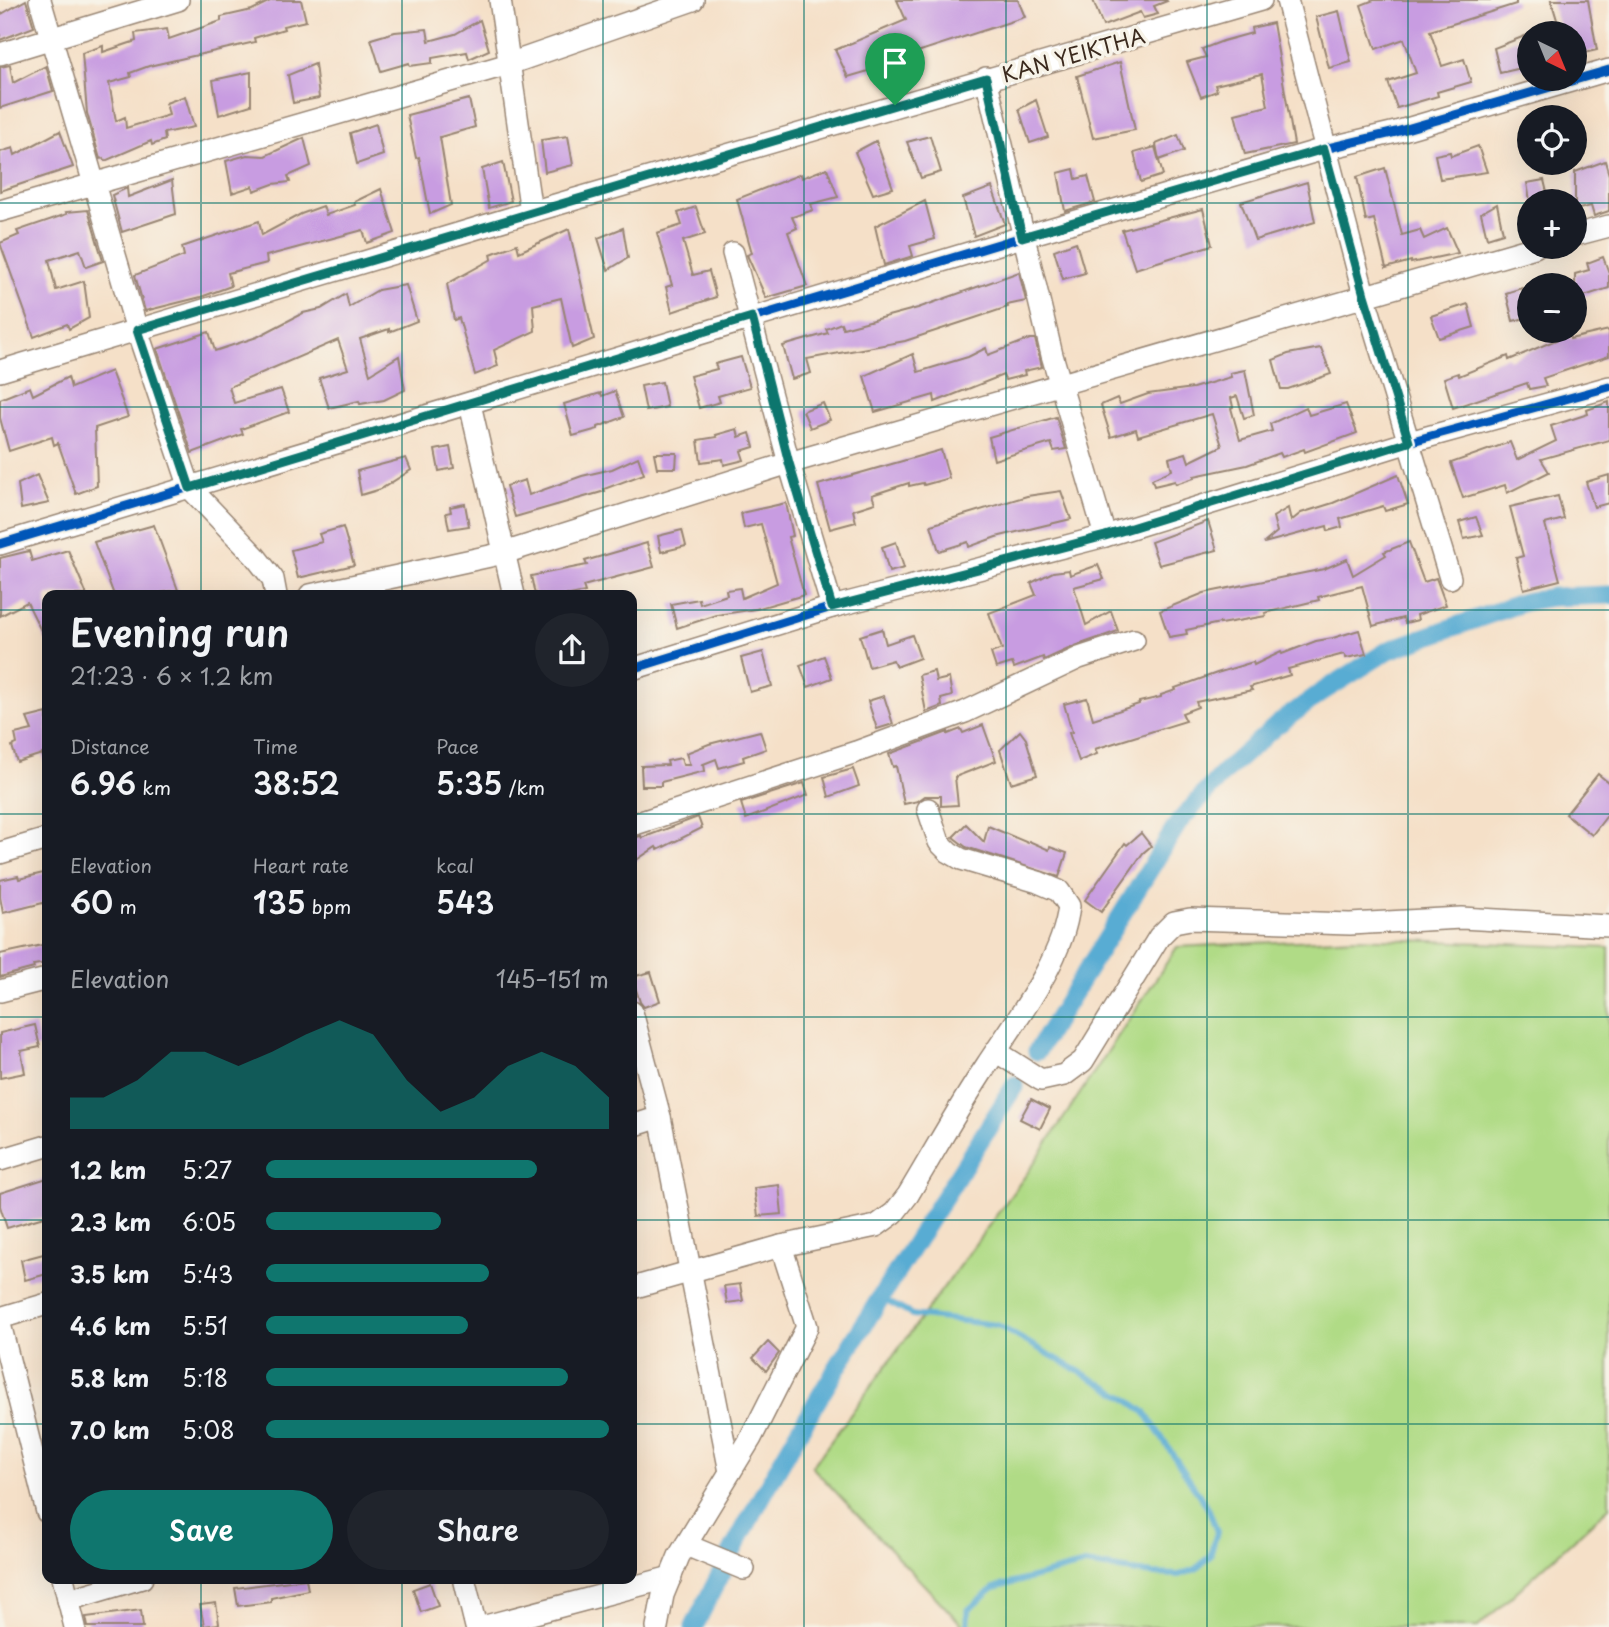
<!DOCTYPE html>
<html lang="en">
<head>
<meta charset="utf-8">
<style>
  body { margin:0; font-family:"Playpen Sans",sans-serif; background:#20242c; color:#f1f3f6; height:100vh; display:flex; flex-direction:column; font-size:26px; white-space:nowrap }
  * { box-sizing:border-box; margin:0 }
  p { font-size:23px; color:#9ea1a6 }
  .icon { flex:none; width:38px; height:38px; fill:none; stroke:currentColor; stroke-width:2; stroke-linecap:round; stroke-linejoin:round }
  .map { position:relative; flex:1; overflow:hidden }
  .panel { position:absolute; left:42px; top:590px; width:595px; height:994px; display:flex; flex-direction:column; background:#171b24; border-radius:14px; box-shadow:0 7px 28px #0002 }
  .panel>* { flex:none }
  .needle { width:46px; rotate:137deg }
  .tools { position:absolute; left:1517px; top:21px; display:grid; gap:14px }
  .tools a { display:grid; place-items:center; width:70px; height:70px; border-radius:50%; background:#171b24; box-shadow:0 7px 28px #0002; font-size:35px }
  .pin { position:absolute; display:grid; place-items:center; width:60px; height:60px; color:#fff; margin:-72px -30px; border-radius:50% 50% 50% 0; rotate:-45deg; box-shadow:0 0 7px #0007 }
  .pin .icon { rotate:45deg }
  .round { display:grid; place-items:center; flex:none; width:74px; height:74px; border-radius:37px; background:#20242c }
  .overview { display:flex; align-items:center; justify-content:space-between; height:119px; padding:0 28px }
  h1 { font-size:38px; font-weight:600; line-height:52px }
  .stats { display:grid; grid-template-columns:repeat(3,1fr); gap:10px; height:119px; padding:7px 28px }
  .stats div { display:grid; align-content:center }
  .stats b { font-size:30px; font-weight:600 }
  .stats small { font-size:19px; font-weight:400 }
  .stats p { font-size:19px }
  .chart { height:196px; padding:14px 28px }
  .chart p { display:flex; justify-content:space-between }
  .chart svg { width:100%; height:126px; margin-top:7px; fill:#0f766e; opacity:.7 }
  .button { display:flex; gap:14px; margin-top:auto; padding:14px 28px }
  .button a { flex:1; height:80px; border-radius:42px; background:#0f766e; color:#fff; font-size:28px; font-weight:600; line-height:80px; text-align:center }
  .button a+a { background:#20242c; color:#f1f3f6 }
  ul { padding:0 28px; list-style:none; font-size:23px }
  li { display:grid; grid-template-columns:112px 84px 1fr; align-items:center; height:52px }
  li i { height:18px; border-radius:9px; background:#0f766e }
  .map>svg:first-child { display:block }
  .green { fill:#b0db86; stroke:#768252; stroke-width:2 }
  .lines { fill:none; stroke-linecap:round; stroke-linejoin:round }
  .stream { stroke:#58acd3; stroke-width:6 }
  .canal { stroke:#58acd3; stroke-width:19 }
  .building { fill:#c89ce1 }
  .minor-casing { stroke:#988573; stroke-width:24 }
  .minor { stroke:#fff; stroke-width:21 }
  .cycleway-casing { stroke:#f7f3e8; stroke-width:13 }
  .cycleway { stroke:#0057b8; stroke-width:9 }
  .route-casing { stroke:#fff; stroke-width:14 }
  .route { stroke:#0f766e; stroke-width:9 }
  .grid { fill:none; stroke:#0f766e; stroke-width:2; stroke-opacity:0.55 }
  .labels { text-anchor:middle; dominant-baseline:central; stroke-width:7; stroke-linejoin:round; paint-order:stroke }
  .street-label { font-size:21px; fill:#3b2a1e; stroke:#f7f3e8 }
</style>
</head>
<body>
<div class="map">
<svg width="1609" height="1627" viewBox="0 0 1609 1627">
  <rect width="100%" height="100%" fill="#f7f3e8"/>
  <filter id="ink" filterUnits="userSpaceOnUse"><feTurbulence type="fractalNoise" baseFrequency=".0143" numOctaves="2"/><feDisplacementMap in="SourceGraphic" scale="14" xChannelSelector="R" yChannelSelector="G"/><feConvolveMatrix kernelMatrix="1 2 1 2 8 2 1 2 1" color-interpolation-filters="sRGB"/></filter>
  <filter id="wash" filterUnits="userSpaceOnUse"><feTurbulence type="fractalNoise" baseFrequency=".00686" numOctaves="4" result="noise"/><feDisplacementMap in="SourceGraphic" scale="28" xChannelSelector="R" yChannelSelector="G"/><feGaussianBlur stdDeviation="1.57" result="paint"/><feColorMatrix in="noise" values="0 0 0 0 0 0 0 0 0 0 0 0 0 0 0 0 0 1.4 0 .05"/><feComposite in="paint" operator="in"/></filter>
  <g filter="url(#wash)">
    <rect width="100%" height="100%" fill="#f5e0c8"/>
    <polygon class="green" points="1356,938 1609,948 1609,1507 1478,1627 964,1627 812,1467 1028,1172 1177,947"/>
    <g class="lines">
      <polyline class="stream" points="881,1298 912,1315 997,1325 1123,1396 1145,1412 1209,1510 1217,1532 1210,1556 1196,1569 1179,1575 1153,1574 1085,1564 994,1588 968,1610 967,1627"/>
      <g class="canal">
        <polyline points="1037,1051 1179,822 1224,772 1277,725 1322,692 1389,650 1524,602 1552,597 1609,595"/>
        <path d="M694,1627C785,1438 904,1262 1015,1085"/>
      </g>
    </g>
    <g id="blocks">
      <g class="building">
        <polygon points="26,0 34,27 0,40 0,15"/>
        <polygon points="272,0 301,0 306,21 283,26 284,29 254,38 255,42 149,66 130,73 131,77 109,83 116,121 125,117 126,128 169,115 166,103 185,96 194,127 164,133 165,140 152,145 151,141 105,161 104,158 100,159 87,113 82,53 103,46 103,52 136,41 135,33 167,29 169,39 221,21 221,17 252,10"/>
        <polygon points="897,0 1018,0 1025,17 914,53 916,57 848,77 835,50 906,20"/>
        <polygon points="1093,0 1166,0 1167,1 1154,6 1158,14 1143,18 1140,12 1103,26"/>
        <polygon points="1374,0 1516,0 1516,4 1430,31 1442,66 1464,59 1471,82 1437,92 1438,96 1397,108 1388,82 1416,73 1404,39 1376,49 1361,5"/>
        <polygon points="1551,0 1588,0 1597,50 1575,55 1575,33 1561,33"/>
        <polygon points="1339,11 1351,62 1329,68 1316,17"/>
        <polygon points="480,20 489,50 469,59 467,52 432,58 432,63 410,66 409,63 381,71 371,39 395,32 427,29 429,41 455,34"/>
        <polygon points="1273,23 1294,144 1245,154 1235,114 1268,106 1262,74 1215,85 1217,91 1201,97 1187,62 1206,57 1202,49 1223,41 1252,33 1251,28"/>
        <polygon points="1530,34 1530,66 1500,73 1494,48"/>
        <polygon points="1120,62 1135,130 1093,138 1077,76"/>
        <polygon points="315,64 319,98 293,103 288,75"/>
        <polygon points="10,65 13,83 46,66 53,91 0,108 0,67"/>
        <polygon points="251,72 251,105 219,115 213,80"/>
        <polygon points="469,99 475,127 440,137 451,205 430,214 419,157 416,158 407,115"/>
        <polygon points="1036,100 1048,137 1030,143 1019,109"/>
        <polygon points="376,124 383,155 357,164 350,133"/>
        <polygon points="60,131 73,167 0,191 0,152 13,148 15,155"/>
        <polygon points="1178,135 1184,151 1159,160 1156,144"/>
        <polygon points="568,136 573,165 545,172 541,140"/>
        <polygon points="930,136 941,172 921,178 907,142"/>
        <polygon points="304,138 311,166 288,176 290,182 273,184 254,191 253,186 232,193 226,161 247,155 265,156"/>
        <polygon points="876,141 893,188 873,194 855,152"/>
        <polygon points="1478,146 1487,172 1440,179 1435,155 1450,152 1451,156"/>
        <polygon points="1155,147 1163,175 1141,182 1134,153"/>
        <polygon points="1605,161 1609,175 1609,211 1594,216 1591,206 1575,210 1575,172"/>
        <polygon points="503,162 511,201 489,208 482,169"/>
        <polygon points="827,168 838,197 811,204 813,210 792,217 797,228 788,232 807,286 766,298 747,255 752,253 737,199 801,174 802,178"/>
        <polygon points="1385,168 1402,235 1420,230 1424,239 1447,228 1458,253 1411,263 1411,261 1386,268 1374,219 1366,221 1357,177"/>
        <polygon points="1074,169 1076,179 1088,176 1095,202 1065,211 1058,173"/>
        <polygon points="172,180 176,214 122,232 112,195 127,188 128,197"/>
        <polygon points="1544,180 1549,201 1530,201 1527,183"/>
        <polygon points="1307,182 1315,222 1255,240 1241,202"/>
        <polygon points="992,187 1005,224 974,236 963,198"/>
        <polygon points="381,189 395,233 367,243 363,230 266,256 267,263 228,273 231,286 201,297 145,311 135,275 184,256 182,247 259,221 262,235 301,214 323,206 326,215 355,205 354,202"/>
        <polygon points="925,201 935,239 910,246 913,256 884,265 875,226"/>
        <polygon points="1497,204 1503,233 1487,238 1481,213"/>
        <polygon points="696,207 705,234 683,241 693,275 709,271 716,297 672,312 666,287 672,285 657,233 682,225 678,213"/>
        <polygon points="1203,209 1212,245 1135,269 1122,230"/>
        <polygon points="88,210 103,261 86,267 80,250 49,260 56,290 84,281 89,318 69,329 67,324 34,337 0,243 19,235 17,231 67,214 66,212"/>
        <polygon points="623,228 628,258 608,270 598,238"/>
        <polygon points="569,229 594,339 572,348 561,298 533,305 535,331 494,350 498,366 475,375 459,318 454,320 447,284 492,259 491,254 517,244 519,252"/>
        <polygon points="1076,242 1085,273 1063,279 1054,250"/>
        <polygon points="1603,257 1609,273 1609,288 1575,299 1575,274 1589,270 1587,263"/>
        <polygon points="1019,272 1026,301 1007,305 1008,307 975,318 905,341 807,359 811,373 792,379 783,346 828,333 826,329 841,323 843,328 918,308"/>
        <polygon points="406,285 417,321 389,332 389,329 360,339 370,374 399,356 405,390 384,400 360,404 359,401 329,408 319,378 348,369 338,340 229,387 234,403 281,389 289,412 241,429 243,434 192,453 157,349 209,332 215,351 257,337 303,313 321,309 346,294 349,307 378,290"/>
        <polygon points="1522,288 1530,317 1513,321 1506,293"/>
        <polygon points="1468,304 1474,327 1439,338 1431,316"/>
        <polygon points="1609,330 1609,356 1543,378 1546,386 1529,389 1527,383 1453,408 1444,378 1458,373 1459,376 1508,356 1509,360 1556,340 1555,338 1569,334 1570,339"/>
        <polygon points="1030,339 1035,339 1042,367 1024,371 1025,375 1005,380 1003,375 935,402 934,395 875,412 864,376 913,354 918,372 968,357 986,348 988,355"/>
        <polygon points="1321,348 1331,374 1288,389 1281,389 1273,360 1288,354"/>
        <polygon points="741,357 750,387 718,396 720,402 699,408 690,376 717,369 715,364"/>
        <polygon points="1245,370 1254,415 1244,418 1237,396 1231,398 1233,407 1231,408 1240,440 1272,431 1270,424 1306,407 1309,415 1346,404 1357,433 1305,452 1304,449 1282,457 1280,453 1247,465 1194,476 1194,478 1176,484 1175,481 1154,486 1152,479 1172,470 1169,458 1186,453 1189,462 1222,446 1212,414 1138,436 1136,429 1111,437 1101,405 1117,398 1120,404 1148,394 1193,388 1231,377 1230,373"/>
        <polygon points="111,371 128,417 95,428 97,486 76,494 58,443 54,445 52,437 9,451 0,418 0,399 30,387 33,395 68,377 71,388"/>
        <polygon points="662,382 667,407 646,411 641,386"/>
        <polygon points="615,391 624,417 598,427 598,429 573,436 564,404 601,393 602,396"/>
        <polygon points="1609,402 1609,440 1541,459 1549,472 1507,493 1505,485 1463,498 1451,463 1510,442 1517,460 1556,441 1551,426 1588,414 1587,410"/>
        <polygon points="823,403 830,420 810,428 803,411"/>
        <polygon points="1056,417 1066,449 1054,451 1051,443 994,460 989,437"/>
        <polygon points="737,429 739,437 750,433 754,447 741,451 744,460 724,465 723,459 701,462 698,440 717,437 716,435"/>
        <polygon points="450,447 454,468 439,471 435,450"/>
        <polygon points="941,450 949,478 924,485 923,483 909,486 909,483 872,495 875,503 853,510 856,522 830,529 818,485"/>
        <polygon points="654,453 677,453 676,468 657,468"/>
        <polygon points="638,457 644,474 604,489 605,491 515,517 506,486 525,480 529,495 582,476 612,469"/>
        <polygon points="406,458 411,470 381,489 361,495 357,471"/>
        <polygon points="37,475 49,503 21,509 18,484"/>
        <polygon points="1398,475 1408,504 1385,511 1383,506 1340,519 1342,527 1328,531 1327,526 1264,543 1277,532 1273,517 1288,508 1291,521 1301,513 1333,503"/>
        <polygon points="1609,475 1609,503 1594,507 1586,482"/>
        <polygon points="1061,491 1071,519 996,537 969,547 968,542 939,551 931,525 1027,496"/>
        <polygon points="1558,496 1564,519 1545,524 1560,580 1524,589 1516,558 1523,556 1510,507"/>
        <polygon points="786,503 793,536 788,537 804,595 756,609 717,615 677,628 671,604 699,599 700,604 727,595 726,590 740,588 742,598 777,583 761,524 744,528 741,513"/>
        <polygon points="465,504 469,526 449,529 446,513 451,512 450,507"/>
        <polygon points="1476,517 1483,535 1464,539 1459,522"/>
        <polygon points="1208,521 1217,550 1159,565 1151,542"/>
        <polygon points="154,525 178,590 149,595 114,595 94,542"/>
        <polygon points="343,527 354,565 298,578 291,550 322,542 319,534"/>
        <polygon points="682,530 686,546 661,552 658,536"/>
        <polygon points="896,542 904,568 889,572 882,547"/>
        <polygon points="1409,542 1424,582 1436,578 1446,605 1417,615 1418,620 1405,623 1403,618 1373,626 1362,586 1318,597 1319,600 1265,613 1266,616 1220,624 1220,623 1186,630 1187,634 1169,637 1160,611 1204,593 1324,569 1347,559 1353,575 1386,555 1384,552"/>
        <polygon points="647,543 654,567 583,586 585,592 570,595 535,595 531,576 587,565 585,561"/>
        <polygon points="68,550 87,595 47,595 47,643 27,602 0,616 0,558 29,551 32,561"/>
        <polygon points="1098,565 1104,579 1074,587 1086,625 1111,611 1118,631 1075,646 1044,660 1043,657 1014,668 1012,663 996,668 991,653 1002,649 989,613 1036,595 1031,583 1053,572 1069,570 1070,575"/>
        <polygon points="882,629 886,644 912,635 920,658 896,667 893,660 869,667 860,636"/>
        <polygon points="1359,630 1366,654 1346,658 1344,654 1288,669 1290,675 1250,687 1252,690 1196,702 1198,707 1182,713 1186,721 1095,749 1097,754 1079,761 1069,733 1072,732 1064,704 1087,698 1093,719 1139,704 1139,702 1161,697 1161,695 1176,690 1175,688 1217,673 1253,662 1254,665 1281,652 1282,654 1316,641 1333,638"/>
        <polygon points="763,652 772,686 750,692 741,658"/>
        <polygon points="824,656 832,678 808,687 800,665"/>
        <polygon points="934,671 936,681 949,678 952,696 941,699 942,706 926,712 919,675"/>
        <polygon points="884,696 893,724 877,729 868,701"/>
        <polygon points="47,713 47,766 42,754 17,762 12,746 17,744 15,734 32,730 27,718"/>
        <polygon points="983,725 996,761 955,777 958,805 941,806 941,796 925,796 918,801 904,804 896,766 893,767 889,754 948,732 948,734 961,729 963,733"/>
        <polygon points="760,731 766,749 743,757 744,761 719,768 716,759 701,765 704,764 705,771 661,782 661,786 642,786 641,766 668,765 667,761 681,758 683,765 690,765 686,753 709,744"/>
        <polygon points="1020,731 1026,739 1037,775 1011,783 1000,750"/>
        <polygon points="853,769 859,786 829,797 824,777"/>
        <polygon points="1598,774 1609,783 1609,813 1592,835 1566,814"/>
        <polygon points="804,783 808,795 746,819 741,803"/>
        <polygon points="698,817 702,828 658,850 656,847 632,863 632,838 641,836 642,838"/>
        <polygon points="966,824 984,842 988,826 1028,843 1029,841 1049,850 1050,847 1067,853 1059,877 966,847 953,837"/>
        <polygon points="1141,833 1151,846 1143,853 1101,912 1085,900 1125,843 1127,845"/>
        <polygon points="47,872 47,902 3,913 0,897 0,880 18,876 19,879"/>
        <polygon points="47,944 47,963 33,965 34,968 0,977 0,954"/>
        <polygon points="651,972 660,1001 644,1007 640,1002 632,977"/>
        <polygon points="35,1025 40,1047 21,1051 25,1073 0,1078 0,1033"/>
        <polygon points="1031,1099 1050,1109 1040,1129 1020,1119"/>
        <polygon points="47,1178 47,1216 7,1228 0,1206 0,1193"/>
        <polygon points="779,1185 782,1214 758,1216 754,1188"/>
        <polygon points="47,1253 47,1274 25,1280 21,1260"/>
        <polygon points="740,1284 743,1301 727,1303 724,1286"/>
        <polygon points="768,1342 779,1353 766,1371 753,1358"/>
        <polygon points="306,1579 308,1590 271,1598 271,1602 238,1606 235,1588"/>
        <polygon points="430,1583 438,1606 421,1612 413,1589"/>
        <polygon points="216,1603 219,1624 204,1626 200,1605"/>
        <polygon points="141,1610 143,1627 88,1627 86,1617"/>
      </g>
    </g>
  </g>
  <g filter="url(#ink)">
    <use href="#blocks" fill-opacity="0" stroke="#988573" stroke-width="2"/>
    <g class="lines">
      <defs>
        <g id="minor">
          <polyline points="40,0 137,330 190,488 255,556 273,579 276,595"/>
          <polyline points="500,0 531,212"/>
          <polyline points="1287,0 1364,295 1450,578"/>
          <polyline points="0,54 178,0"/>
          <polyline points="986,78 1052,355 1105,536"/>
          <polyline points="0,211 509,64 693,0"/>
          <polyline points="1575,235 1609,226"/>
          <polyline points="733,253 789,463 832,607"/>
          <polyline points="0,371 531,212 1261,0"/>
          <polyline points="470,404 514,595"/>
          <polyline points="0,544 1022,237 1324,149 1396,132 1609,70"/>
          <polyline points="310,595 504,553 789,463 1535,247"/>
          <polyline points="632,669 832,607 1105,536 1409,442 1609,387"/>
          <polyline points="632,825 856,752 965,712 1079,658 1134,640"/>
          <polyline points="0,853 47,839"/>
          <polyline points="0,991 47,979"/>
          <polyline points="632,1012 660,1117 632,1126"/>
          <polyline points="997,1052 1041,1080 1064,1075 1083,1061 1159,937 1174,922 1190,919 1350,924 1461,918 1609,926"/>
          <polyline points="660,1117 730,1472"/>
          <polyline points="0,1160 47,1146"/>
          <path d="M632,1288L781,1246L876,1226L894,1213L908,1195C934,1152 958,1108 986,1066C1016,1020 1063,961 1069,906L1059,891L1038,882L961,859L949,852L939,842L928,809"/>
          <polyline points="0,1318 47,1304"/>
          <polyline points="0,1324 47,1512"/>
          <polyline points="686,1545 744,1569"/>
          <polyline points="63,1578 75,1627"/>
          <polyline points="464,1578 476,1627"/>
          <polyline points="68,1600 142,1578"/>
          <polyline points="482,1627 671,1577"/>
          <polyline points="657,1627 663,1595 679,1556 751,1438 807,1327 781,1246"/>
        </g>
      </defs>
      <use href="#minor" class="minor-casing"/>
      <use href="#minor" class="minor"/>
      <defs>
        <g id="cycleway">
          <polyline points="0,544 1022,237 1324,149 1396,132 1609,70"/>
          <polyline points="632,669 832,607 1105,536 1409,442 1609,387"/>
        </g>
      </defs>
      <use href="#cycleway" class="cycleway-casing"/>
      <use href="#cycleway" class="cycleway"/>
    </g>
  </g>
  <g class="lines" filter="url(#ink)">
    <defs>
      <polygon id="route" points="986,78 1022,237 1324,149 1364,295 1409,442 1105,536 832,607 789,463 752,317 190,488 137,330"/>
    </defs>
    <use href="#route" class="route-casing"/>
    <use href="#route" class="route"/>
  </g>
  <path class="grid" d="M201,0V595M402,0V595M603,0V595M804,0V1627M1006,0V1627M1207,0V1627M1408,0V1627M0,203H1530M1575,203H1609M0,407H1609M0,610H47M632,610H1609M0,814H47M632,814H1609M0,1017H47M632,1017H1609M0,1220H47M632,1220H1609M0,1424H47M632,1424H1609M201,1578V1627M402,1578V1627M603,1578V1627"/>
  <g class="labels">
    <g class="street-label">
      <text transform="translate(1073 54) rotate(-16)">KAN YEIKTHA</text>
    </g>
  </g>
</svg>
<div class="tools">
<a><svg class="needle" viewBox="-14 -14 28 28"><path d="M0-13l5 13h-10z" fill="#e53935"/><path d="M0 13l5-13h-10z" fill="#9ea1a6"/></svg></a>
<a><svg class="icon" aria-label="locate" viewBox="0 0 24 24"><circle cx="12" cy="12" r="6"/><path d="M12 2v4M12 18v4M2 12h4M18 12h4"/></svg></a>
<a>+</a>
<a>−</a>
</div>
<div class="pin" style="left:895px;top:105px;background:#1e9e55"><svg class="icon" aria-label="arrive" viewBox="0 0 24 24"><path d="M6 21V4h12l-3 4 3 4H6"/></svg></div>
<section class="panel">
<div class="overview"><div><h1>Evening run</h1><p>21:23 · 6 × 1.2 km</p></div><a class="round"><svg class="icon" aria-label="share" viewBox="0 0 24 24"><path d="M12 15V3M7 8l5-5 5 5M5 13v7h14v-7"/></svg></a></div>
<div class="stats">
<div><p>Distance</p><b>6.96<small> km</small></b></div>
<div><p>Time</p><b>38:52</b></div>
<div><p>Pace</p><b>5:35<small> /km</small></b></div>
</div>
<div class="stats">
<div><p>Elevation</p><b>60<small> m</small></b></div>
<div><p>Heart rate</p><b>135<small> bpm</small></b></div>
<div><p>kcal</p><b>543</b></div>
</div>
<div class="chart"><p><span>Elevation</span>145–151 m</p>
<svg viewBox="0 0 160 44" preserveAspectRatio="none"><path d="M0 44V33L10 33L20 27L30 17L40 17L50 22L60 17L70 11L80 6L90 11L100 27L110 38L120 33L130 22L140 17L150 22L160 33V44z"/></svg>
</div>
<ul>
<li><b>1.2 km</b>5:27<i style="width:79%"></i></li>
<li><b>2.3 km</b>6:05<i style="width:51%"></i></li>
<li><b>3.5 km</b>5:43<i style="width:65%"></i></li>
<li><b>4.6 km</b>5:51<i style="width:59%"></i></li>
<li><b>5.8 km</b>5:18<i style="width:88%"></i></li>
<li><b>7.0 km</b>5:08<i style="width:100%"></i></li>
</ul>
<div class="button"><a>Save</a><a>Share</a></div>
</section>
</div>
</body>
</html>
